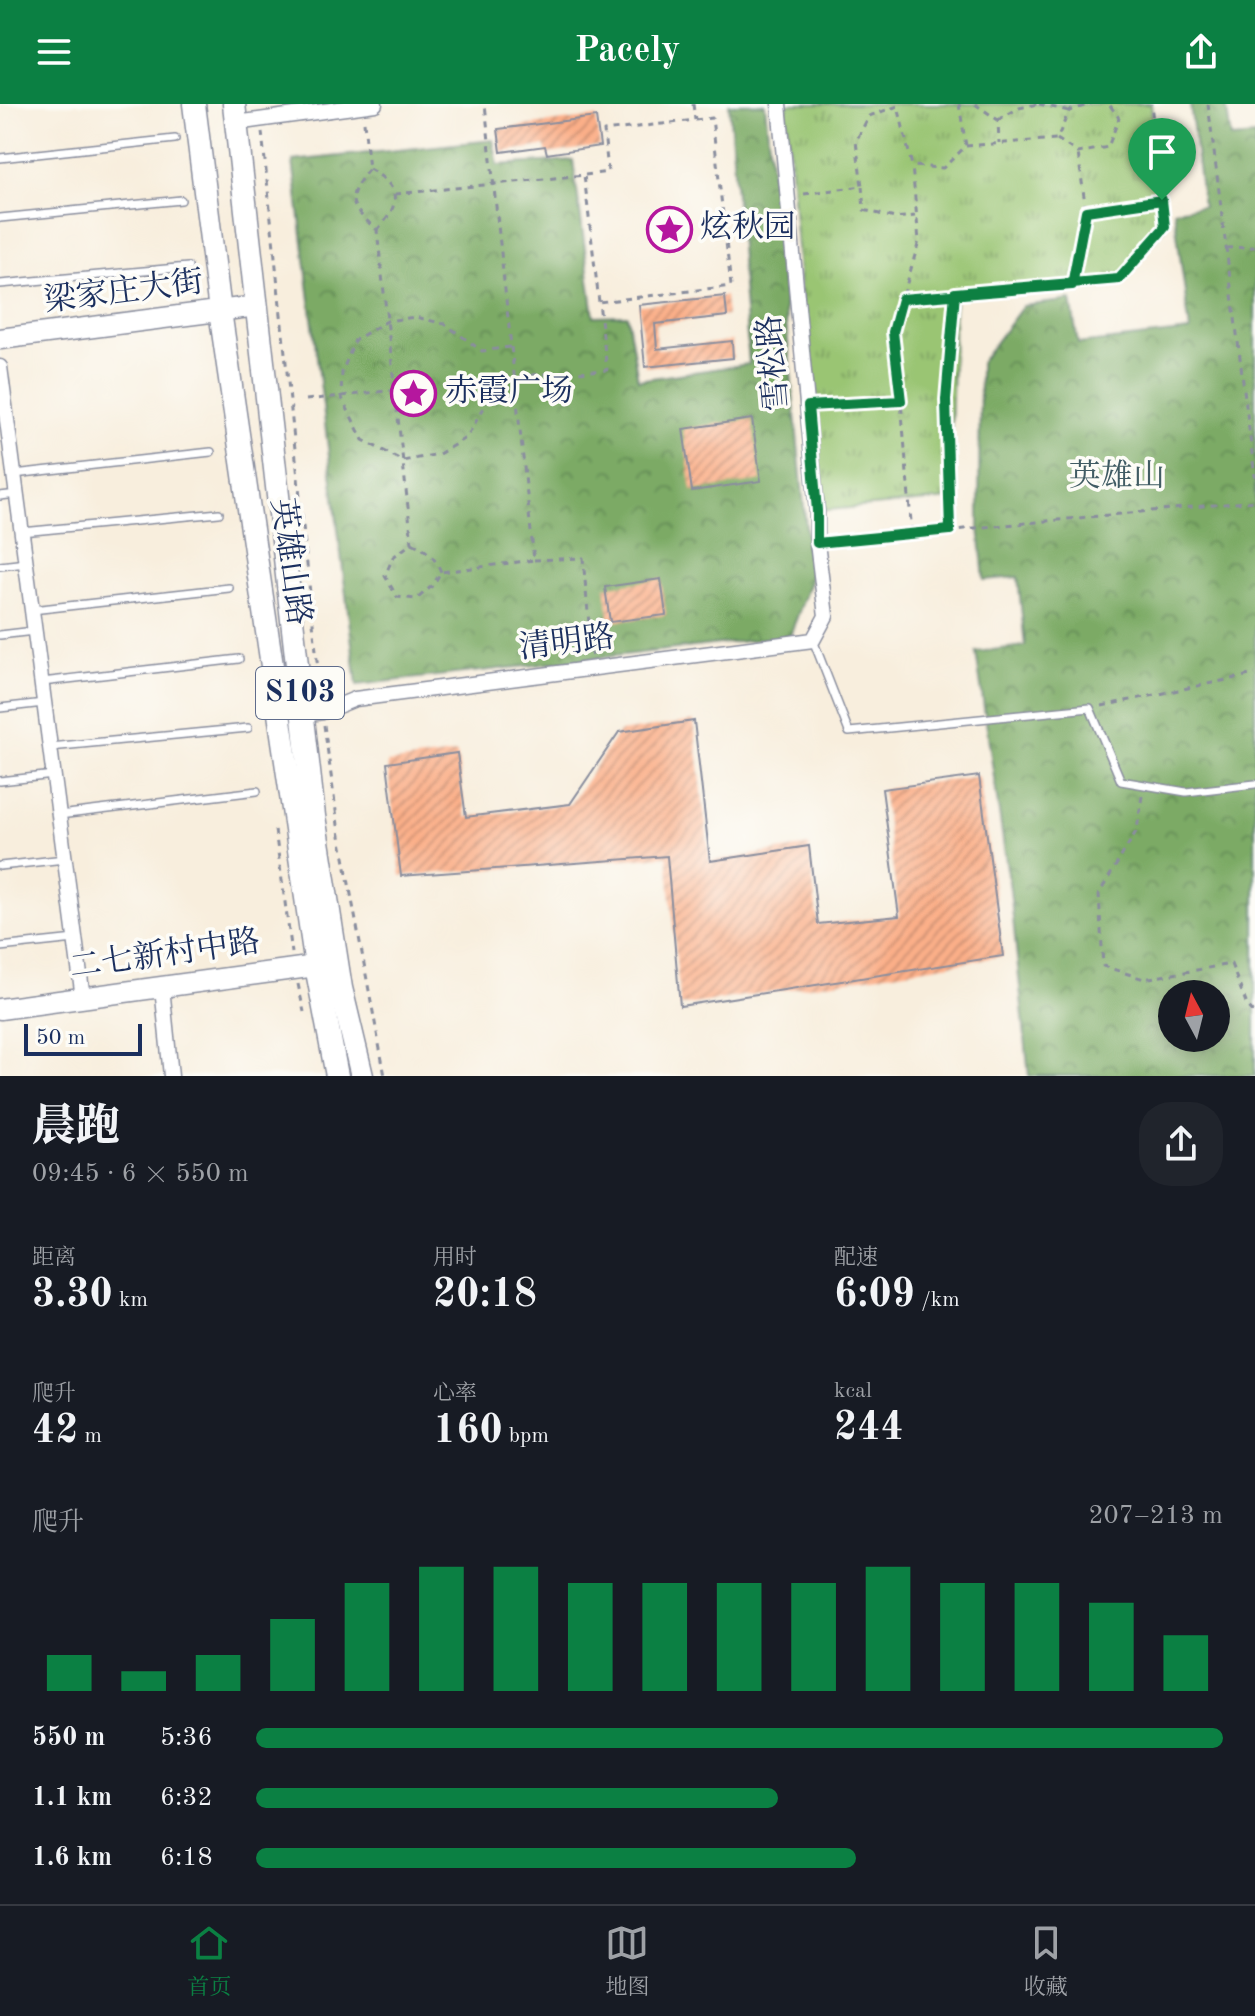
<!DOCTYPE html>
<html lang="zh">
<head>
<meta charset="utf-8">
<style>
  body { margin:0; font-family:"Old Standard TT","Noto Serif SC",serif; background:#20242c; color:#f1f3f6; height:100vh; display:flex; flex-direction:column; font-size:30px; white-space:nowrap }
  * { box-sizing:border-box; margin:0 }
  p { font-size:26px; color:#9ea1a6 }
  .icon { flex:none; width:44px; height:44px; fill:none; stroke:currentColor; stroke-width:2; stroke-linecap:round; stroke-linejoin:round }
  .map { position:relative; height:972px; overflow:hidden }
  .details { display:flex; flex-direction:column; background:#171b24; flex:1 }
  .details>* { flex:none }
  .needle { width:52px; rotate:353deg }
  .tools { position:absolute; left:1158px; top:876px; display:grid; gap:16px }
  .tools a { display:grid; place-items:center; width:72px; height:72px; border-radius:50%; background:#171b24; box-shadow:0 4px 20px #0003; font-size:40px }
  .scale { position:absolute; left:24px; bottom:20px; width:118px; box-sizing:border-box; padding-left:8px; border:4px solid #1b2f5e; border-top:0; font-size:22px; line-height:28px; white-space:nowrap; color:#1b2f5e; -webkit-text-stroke:6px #fdfcf7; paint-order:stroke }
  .pin { position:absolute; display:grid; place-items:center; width:68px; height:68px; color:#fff; margin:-82px -34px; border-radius:50% 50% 50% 0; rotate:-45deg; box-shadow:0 0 8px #0007 }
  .pin .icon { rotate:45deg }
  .round { display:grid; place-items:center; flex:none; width:84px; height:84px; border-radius:32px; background:#20242c }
  .head { display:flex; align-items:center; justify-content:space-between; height:136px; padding:0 32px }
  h1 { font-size:44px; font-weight:800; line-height:60px }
  .figures { display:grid; grid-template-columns:repeat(3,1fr); gap:12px; height:136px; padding:8px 32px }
  .figures div { display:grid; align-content:center }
  .figures b { font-size:40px; font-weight:800 }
  .figures small { font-size:22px; font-weight:400 }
  .figures p { font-size:22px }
  .chart { height:224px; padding:16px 32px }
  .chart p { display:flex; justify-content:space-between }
  .chart svg { width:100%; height:144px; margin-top:8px; stroke:#0b8043; stroke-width:6 }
  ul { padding:0 32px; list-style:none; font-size:26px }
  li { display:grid; grid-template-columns:128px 96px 1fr; align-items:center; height:60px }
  li i { height:20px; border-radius:10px; background:#0b8043 }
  header { display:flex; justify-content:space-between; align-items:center; height:104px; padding:0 32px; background:#0b8043; color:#fff; font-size:36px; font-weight:800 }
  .menu { display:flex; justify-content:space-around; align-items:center; height:112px; border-top:2px solid #363941; background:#171b24; font-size:22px; color:#9ea1a6 }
  .menu a { display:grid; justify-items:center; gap:4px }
  .menu .active { color:#0b8043 }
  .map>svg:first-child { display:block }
  .forest { fill:url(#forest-crowns); stroke:#4b6c62; stroke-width:2; fill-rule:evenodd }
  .park { fill:url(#park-tufts); stroke:#5a7a68; stroke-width:2 }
  .building { fill:url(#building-hatch) }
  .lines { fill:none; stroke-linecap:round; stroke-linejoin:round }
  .lane-casing { stroke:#8a8e9e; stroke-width:10 }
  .street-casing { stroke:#8a8e9e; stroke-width:17 }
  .secondary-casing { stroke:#8a8e9e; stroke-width:23 }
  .primary-casing { stroke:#8a8e9e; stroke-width:25 }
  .path { stroke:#8a8e9e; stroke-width:3; stroke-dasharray:6 6; stroke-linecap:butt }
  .lane { stroke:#fff; stroke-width:7 }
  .street { stroke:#fff; stroke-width:14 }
  .secondary { stroke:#fff; stroke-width:20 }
  .primary { stroke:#fff; stroke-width:22 }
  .route-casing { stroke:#fff; stroke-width:16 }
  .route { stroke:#0b8043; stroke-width:10 }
  .labels { text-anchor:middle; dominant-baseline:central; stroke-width:7; stroke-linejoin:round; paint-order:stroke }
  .shield { fill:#fdfcf7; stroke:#5f6c8c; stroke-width:2 }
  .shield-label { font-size:30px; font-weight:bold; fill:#1b2f5e }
  .poi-label { font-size:32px; fill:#1b2f5e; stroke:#fdfcf7; text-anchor:start }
  .street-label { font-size:32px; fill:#1b2f5e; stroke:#fdfcf7 }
  .park-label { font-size:32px; fill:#415c64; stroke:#fdfcf7 }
</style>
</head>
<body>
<header><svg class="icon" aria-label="menu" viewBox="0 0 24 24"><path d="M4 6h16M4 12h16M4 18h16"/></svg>Pacely<svg class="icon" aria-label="share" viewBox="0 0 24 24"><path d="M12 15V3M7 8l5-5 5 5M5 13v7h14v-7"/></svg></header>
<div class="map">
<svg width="1255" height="972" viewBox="0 0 1255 972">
  <defs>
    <pattern id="forest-crowns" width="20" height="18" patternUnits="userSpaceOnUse" patternTransform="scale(2)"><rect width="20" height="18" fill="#7baa65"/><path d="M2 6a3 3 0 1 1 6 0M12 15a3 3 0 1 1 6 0" fill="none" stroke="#648b56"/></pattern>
    <pattern id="park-tufts" width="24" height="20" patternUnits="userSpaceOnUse" patternTransform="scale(2)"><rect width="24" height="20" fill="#9ac573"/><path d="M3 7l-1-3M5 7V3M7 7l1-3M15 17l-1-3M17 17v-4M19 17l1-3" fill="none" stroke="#7da062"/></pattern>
    <pattern id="building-hatch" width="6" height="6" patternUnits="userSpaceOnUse" patternTransform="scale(2)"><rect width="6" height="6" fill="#fbaf88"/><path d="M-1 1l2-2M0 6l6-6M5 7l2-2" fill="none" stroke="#ca8f72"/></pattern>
  </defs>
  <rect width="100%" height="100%" fill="#fdfcf7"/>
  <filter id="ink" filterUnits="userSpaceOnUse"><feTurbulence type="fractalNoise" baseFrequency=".0125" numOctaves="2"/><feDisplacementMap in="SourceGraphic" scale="16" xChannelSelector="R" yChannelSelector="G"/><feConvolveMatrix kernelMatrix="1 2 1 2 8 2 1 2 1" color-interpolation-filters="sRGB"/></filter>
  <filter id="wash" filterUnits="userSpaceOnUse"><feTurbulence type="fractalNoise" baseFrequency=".006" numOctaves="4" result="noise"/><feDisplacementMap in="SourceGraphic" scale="32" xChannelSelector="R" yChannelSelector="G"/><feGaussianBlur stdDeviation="1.8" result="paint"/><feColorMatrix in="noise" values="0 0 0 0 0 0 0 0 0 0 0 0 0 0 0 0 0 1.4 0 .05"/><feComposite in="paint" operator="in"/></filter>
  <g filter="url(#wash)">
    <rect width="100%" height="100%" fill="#f8eedd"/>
    <g class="forest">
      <polygon points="729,0 765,0 811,475 790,532 357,581 293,57 493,36 498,61 573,56 594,212 627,211 638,276 749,260"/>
      <path d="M1190,0H1226L1231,34L1255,32V972H1029L1010,785L976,548L1025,542L1018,473L984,476L979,423L980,259L1023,202L1071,196L1078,240L1190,227L1174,106L1203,102ZM1172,890H1216V934H1172Z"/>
    </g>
    <polygon class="park" points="786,0 1151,0 1165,123 1119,175 955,190 949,395 817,407"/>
    <g id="blocks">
      <g class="building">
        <polygon points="596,13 600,42 547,50 545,42 501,48 498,25"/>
        <polygon points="725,192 727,212 655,220 657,245 732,237 733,254 645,263 639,201"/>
        <polygon points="752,315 761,377 692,387 683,325"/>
        <polygon points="661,475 666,511 610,518 605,483"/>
        <polygon points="694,617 710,757 809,742 818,820 899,812 882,685 979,672 1003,852 680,902 667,752 401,772 387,659 457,649 466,713 570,700 619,628"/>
      </g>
    </g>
  </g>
  <g filter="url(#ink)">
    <use href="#blocks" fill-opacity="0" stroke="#8a8e9e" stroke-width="2"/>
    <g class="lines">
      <defs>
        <g id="lane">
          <polyline points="0,54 175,35"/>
          <polyline points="0,114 181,96"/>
          <polyline points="0,180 188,163"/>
          <polyline points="14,370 211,348"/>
          <polyline points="0,392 17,390"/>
          <polyline points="22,428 219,409"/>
          <polyline points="0,462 26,459"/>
          <polyline points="32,506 229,484"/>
          <polyline points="0,531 34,527"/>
          <polyline points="813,536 849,628 1090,604 1121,677 1186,688 1255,680"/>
          <polyline points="42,578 239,555"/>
          <polyline points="0,604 44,599"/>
          <polyline points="50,643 248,624"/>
          <polyline points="0,677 54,671"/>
          <polyline points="59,711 257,687"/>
          <polyline points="0,762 65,755"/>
          <polyline points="0,843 75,835"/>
        </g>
        <g id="street">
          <polyline points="236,19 375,0"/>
          <polyline points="0,263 83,894"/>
          <polyline points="302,611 323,608 355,595 813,536 826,512 817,439 817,407 779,0"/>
          <polyline points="162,883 171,972"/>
        </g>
        <g id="secondary">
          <polyline points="0,235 257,202"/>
          <polyline points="0,905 316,862 332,857"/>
        </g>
        <g id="primary">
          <polyline points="194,0 220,207 316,862 337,972"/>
          <polyline points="234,0 314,712 341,884 362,972"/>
        </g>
      </defs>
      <use href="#lane" class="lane-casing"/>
      <use href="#street" class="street-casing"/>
      <use href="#secondary" class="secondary-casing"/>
      <use href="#primary" class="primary-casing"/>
      <g class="path">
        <polyline points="693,0 695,16"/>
        <polyline points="975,0 998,16 999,39"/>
        <polyline points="1039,0 1069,7"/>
        <polyline points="1208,0 1255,373"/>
        <polyline points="998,16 1019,4 1037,0"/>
        <path d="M364,18L369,65C344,96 349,101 377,126L412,439L393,453L385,472L397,493L417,495L433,481L441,468L534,456L485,0"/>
        <polyline points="262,28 318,566"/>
        <polyline points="1057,35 1078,49 1108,43 1119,14 1109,0"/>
        <polyline points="966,42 1057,35 1069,7 1091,0"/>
        <path d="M369,65C402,83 401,101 377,126"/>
        <polyline points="585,71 608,68 604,27 712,14 731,182 599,198"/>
        <polyline points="862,82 864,106 895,114 915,112"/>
        <polyline points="395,90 584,71 607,266 514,272"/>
        <polyline points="804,90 862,82 856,37 869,12 898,2 912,62 943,64 966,42 959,0"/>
        <polyline points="1086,107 1161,97"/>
        <polyline points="1226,144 1255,143"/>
        <polyline points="1072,181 1119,175 1165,123 1151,0"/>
        <polyline points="903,195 955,189"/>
        <polyline points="510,243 482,247 445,220 415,213 387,217 355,236 342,268 341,292 363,336 403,357 439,350 467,333 489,295 516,293"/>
        <polyline points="306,296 395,286"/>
        <polyline points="901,297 893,228 919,137 912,62"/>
        <polyline points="823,301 901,297 912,430 830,438"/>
        <polyline points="950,426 946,296 955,189 1072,181 1086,107 1078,49"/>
        <polyline points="912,430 1255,397"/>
        <path d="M412,439C427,446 435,453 441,468"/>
        <polyline points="534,456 583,454 592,552"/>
        <polyline points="1102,602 1255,570"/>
        <polyline points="324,621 338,721 385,972"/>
        <polyline points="1142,692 1137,726 1099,790 1103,862 1144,875 1231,860 1247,901 1255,910"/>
        <polyline points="275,726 292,849"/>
        <polyline points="298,880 304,908"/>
      </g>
      <use href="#lane" class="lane"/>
      <use href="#street" class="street"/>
      <use href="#secondary" class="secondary"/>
      <use href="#primary" class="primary"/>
    </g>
  </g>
  <g class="lines" filter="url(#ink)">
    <defs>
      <polyline id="route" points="1162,96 1165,123 1119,175 955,189 946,296 950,426 817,439 817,407 808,302 901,297 893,228 902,195 1072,181 1086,107 1162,96"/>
    </defs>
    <use href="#route" class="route-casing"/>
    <use href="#route" class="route"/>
  </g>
  <defs>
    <symbol id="sight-ring" viewBox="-11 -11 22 22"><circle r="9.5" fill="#fdfcf7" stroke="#b5179e" stroke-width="1.5"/><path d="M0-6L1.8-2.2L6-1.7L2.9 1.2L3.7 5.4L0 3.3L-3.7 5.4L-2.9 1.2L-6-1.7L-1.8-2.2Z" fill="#b5179e"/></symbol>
  </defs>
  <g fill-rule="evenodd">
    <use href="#sight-ring" x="644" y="100" width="51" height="51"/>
    <use href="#sight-ring" x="388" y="264" width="51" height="51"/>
  </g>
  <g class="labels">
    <rect class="shield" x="256" y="563" width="88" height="52" rx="6"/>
    <g class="shield-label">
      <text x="300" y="589">S103</text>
    </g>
    <g class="poi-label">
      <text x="700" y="125">炫秋园</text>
      <text x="445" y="289">赤霞广场</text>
    </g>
    <g class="street-label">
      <text transform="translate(124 189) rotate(-7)">梁家庄大街</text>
      <text transform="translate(775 259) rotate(-95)">雪松路</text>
      <text transform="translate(289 458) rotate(82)">英雄山路</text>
      <text transform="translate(567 540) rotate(-7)">清明路</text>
      <text transform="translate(165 852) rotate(-8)">二七新村中路</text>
    </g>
    <g class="park-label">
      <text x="1117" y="374">英雄山</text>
    </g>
  </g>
</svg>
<div class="tools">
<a><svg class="needle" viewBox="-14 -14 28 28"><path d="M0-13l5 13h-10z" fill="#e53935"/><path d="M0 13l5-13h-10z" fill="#9ea1a6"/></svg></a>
</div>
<div class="scale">50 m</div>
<div class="pin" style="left:1162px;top:96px;background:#1e9e55"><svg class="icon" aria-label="arrive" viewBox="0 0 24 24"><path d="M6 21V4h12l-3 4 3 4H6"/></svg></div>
</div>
<section class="details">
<div class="head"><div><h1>晨跑</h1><p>09:45 · 6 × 550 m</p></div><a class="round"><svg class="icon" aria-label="share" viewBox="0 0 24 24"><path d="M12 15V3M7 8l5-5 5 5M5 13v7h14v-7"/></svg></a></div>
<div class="figures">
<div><p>距离</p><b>3.30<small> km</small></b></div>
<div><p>用时</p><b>20:18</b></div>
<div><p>配速</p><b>6:09<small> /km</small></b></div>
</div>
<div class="figures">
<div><p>爬升</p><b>42<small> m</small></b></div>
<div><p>心率</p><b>160<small> bpm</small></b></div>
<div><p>kcal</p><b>244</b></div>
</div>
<div class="chart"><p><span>爬升</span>207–213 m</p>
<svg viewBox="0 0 160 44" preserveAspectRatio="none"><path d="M5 44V33M15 44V38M25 44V33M35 44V22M45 44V11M55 44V6M65 44V6M75 44V11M85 44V11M95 44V11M105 44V11M115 44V6M125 44V11M135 44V11M145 44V17M155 44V27"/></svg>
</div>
<ul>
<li><b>550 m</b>5:36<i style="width:100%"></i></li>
<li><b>1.1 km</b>6:32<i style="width:54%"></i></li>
<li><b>1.6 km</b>6:18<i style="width:62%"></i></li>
</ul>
</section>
<nav class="menu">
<a class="active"><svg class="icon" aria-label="home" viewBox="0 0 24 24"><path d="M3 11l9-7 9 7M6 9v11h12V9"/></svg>首页</a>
<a><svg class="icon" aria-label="map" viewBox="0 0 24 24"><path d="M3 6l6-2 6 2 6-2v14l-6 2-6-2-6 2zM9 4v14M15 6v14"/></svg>地图</a>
<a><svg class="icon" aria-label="saved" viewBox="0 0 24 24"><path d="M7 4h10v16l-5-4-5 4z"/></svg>收藏</a>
</nav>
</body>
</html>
